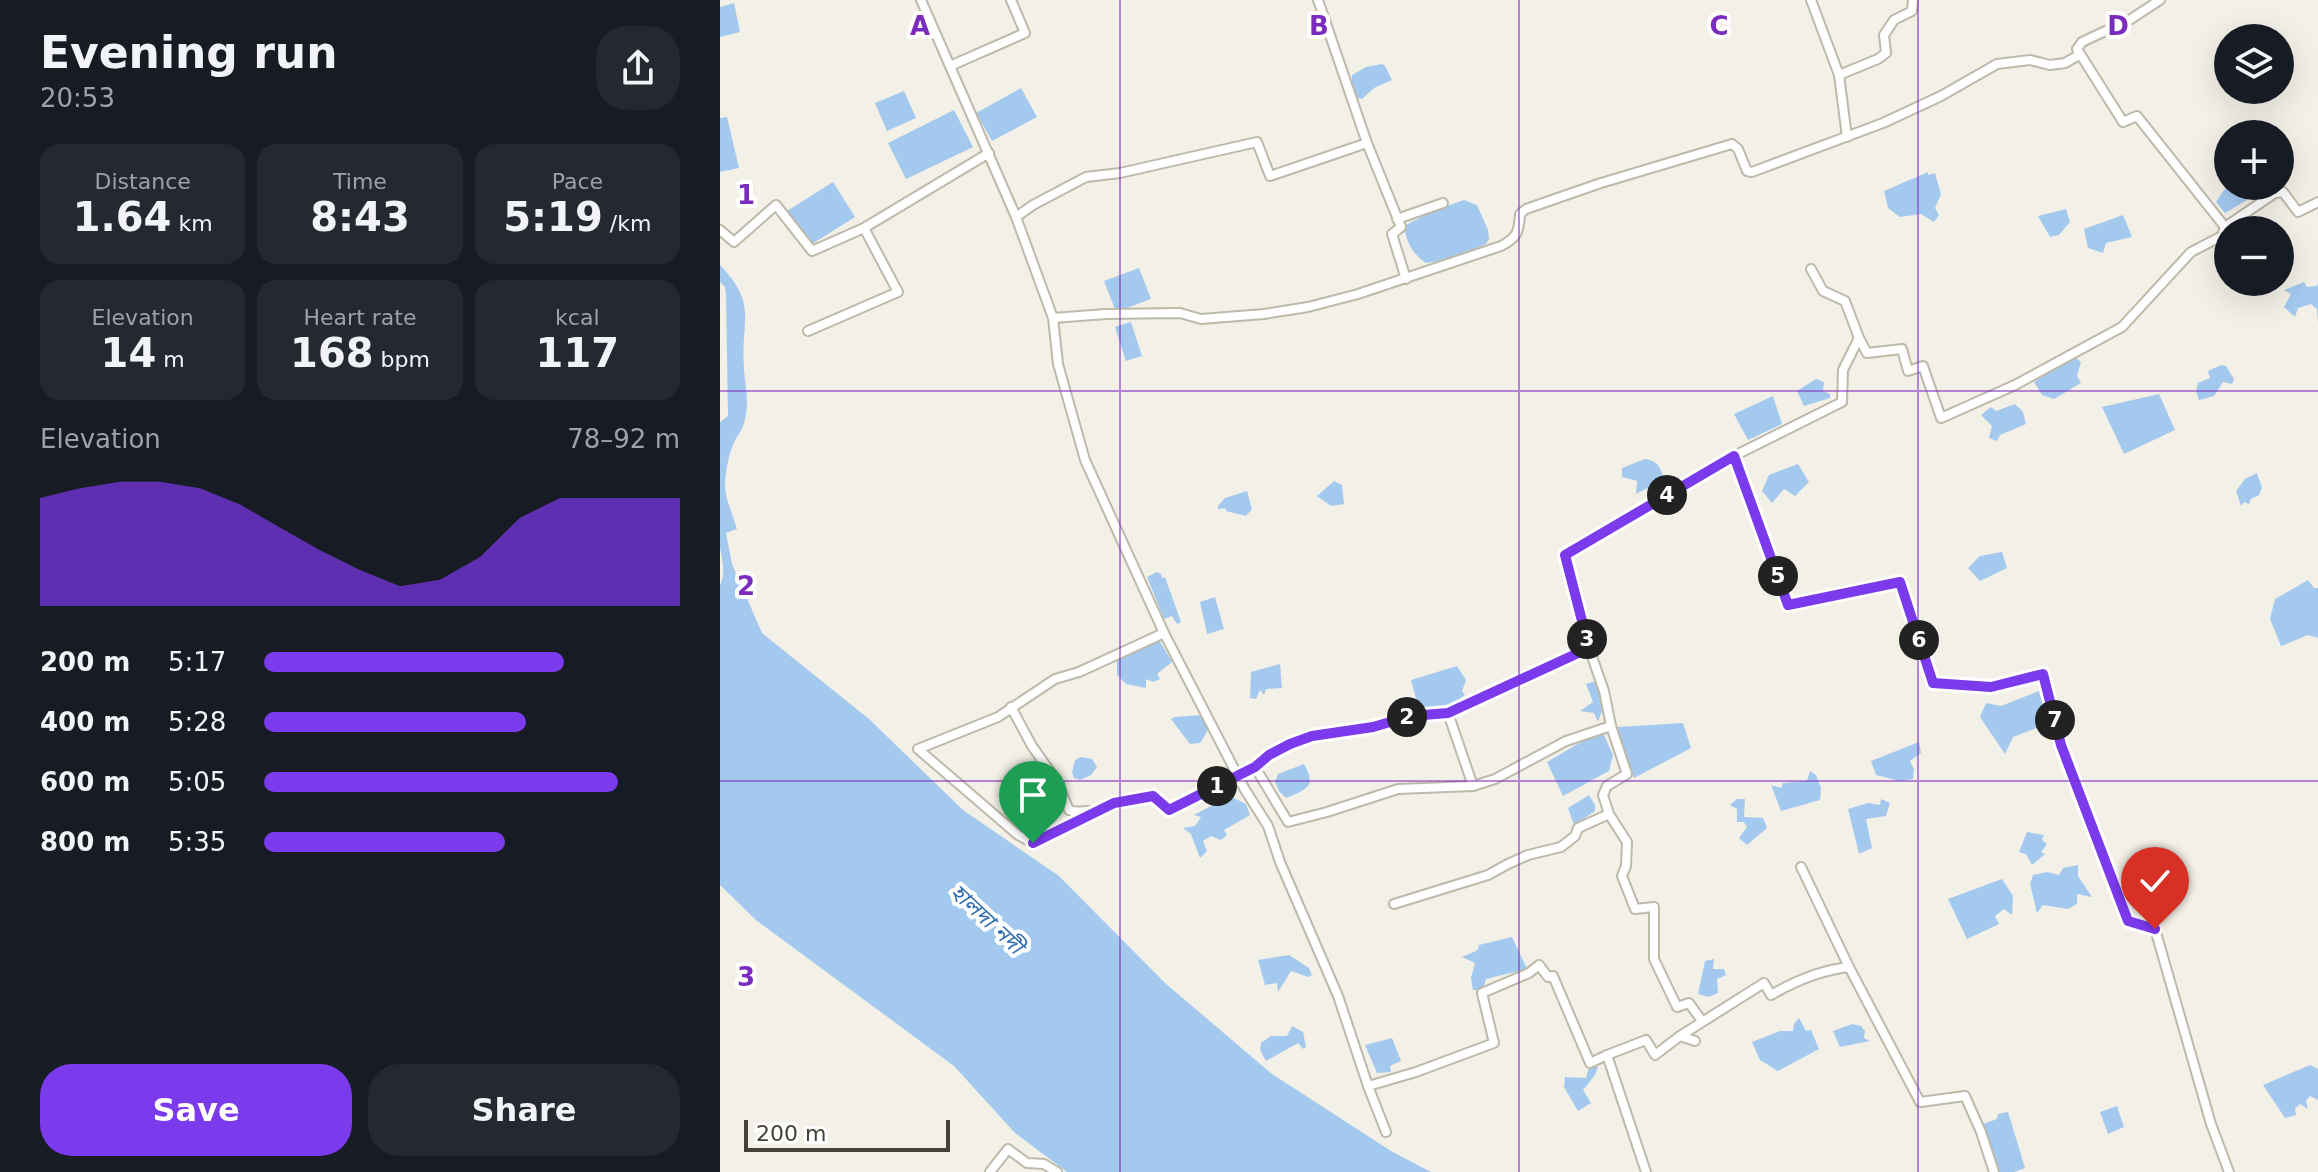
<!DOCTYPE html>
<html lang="en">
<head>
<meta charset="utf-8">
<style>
  body { margin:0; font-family:"DejaVu Sans","Noto Sans Bengali",sans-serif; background:#242831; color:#f1f3f6; height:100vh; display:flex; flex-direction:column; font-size:30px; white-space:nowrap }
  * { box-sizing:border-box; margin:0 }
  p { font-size:26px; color:#9ea1a6 }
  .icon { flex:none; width:44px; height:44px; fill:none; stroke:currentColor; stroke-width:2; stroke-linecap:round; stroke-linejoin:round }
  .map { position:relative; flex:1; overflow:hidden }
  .sheet { display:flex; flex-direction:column; background:#171b24; width:720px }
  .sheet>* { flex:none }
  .fabs { position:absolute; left:1494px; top:24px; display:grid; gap:16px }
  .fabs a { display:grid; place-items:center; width:80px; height:80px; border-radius:50%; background:#171b24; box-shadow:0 8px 32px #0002; font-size:40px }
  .scale { position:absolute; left:24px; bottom:20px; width:206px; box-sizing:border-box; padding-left:8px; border:4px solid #464136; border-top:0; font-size:22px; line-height:28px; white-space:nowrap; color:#464136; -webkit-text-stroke:6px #fff; paint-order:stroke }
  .pin { position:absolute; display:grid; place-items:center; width:68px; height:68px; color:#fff; margin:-82px -34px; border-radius:50% 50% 50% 0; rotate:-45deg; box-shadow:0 0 8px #0007 }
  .pin .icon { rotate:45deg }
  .km { position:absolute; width:40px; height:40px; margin:-20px; border-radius:50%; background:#222; color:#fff; font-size:22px; line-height:40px; text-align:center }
  .round { display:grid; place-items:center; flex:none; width:84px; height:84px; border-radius:32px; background:#242831 }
  .head { display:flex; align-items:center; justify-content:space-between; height:136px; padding:0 40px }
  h1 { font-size:44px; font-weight:600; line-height:60px }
  .metrics { display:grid; grid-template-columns:repeat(3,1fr); gap:12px; height:136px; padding:8px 40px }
  .metrics div { display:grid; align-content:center; border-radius:20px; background:#242831; text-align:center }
  .metrics b { font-size:40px; font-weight:600 }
  .metrics small { font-size:22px; font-weight:400 }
  .metrics p { font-size:22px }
  .chart { height:224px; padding:16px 40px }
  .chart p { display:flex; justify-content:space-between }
  .chart svg { width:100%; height:144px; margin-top:8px; fill:#7c3aed; opacity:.7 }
  .button { display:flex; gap:16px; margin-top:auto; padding:16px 40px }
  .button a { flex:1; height:92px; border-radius:32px; background:#7c3aed; color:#fff; font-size:32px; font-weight:600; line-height:92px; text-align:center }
  .button a+a { background:#242831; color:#f1f3f6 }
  ul { padding:0 40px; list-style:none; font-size:26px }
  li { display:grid; grid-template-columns:128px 96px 1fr; align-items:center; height:60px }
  li i { height:20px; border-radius:10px; background:#7c3aed }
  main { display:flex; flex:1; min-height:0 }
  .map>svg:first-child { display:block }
  .water { fill:#a4c9ef }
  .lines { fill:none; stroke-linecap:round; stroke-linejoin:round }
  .street-casing { stroke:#beb9a9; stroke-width:12 }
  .street { stroke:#fff; stroke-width:8 }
  .route-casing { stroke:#fff; stroke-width:16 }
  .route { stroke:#7c3aed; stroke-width:10 }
  .grid { fill:none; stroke:#7b2cbf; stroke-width:2; stroke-opacity:0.55 }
  .labels { text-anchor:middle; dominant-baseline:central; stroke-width:8; stroke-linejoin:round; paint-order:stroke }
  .water-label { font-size:22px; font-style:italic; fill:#306eb0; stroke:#fff }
  .grid-label { font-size:26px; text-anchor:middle; font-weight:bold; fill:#7b2cbf; stroke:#fff; stroke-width:8; stroke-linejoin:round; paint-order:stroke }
</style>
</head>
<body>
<main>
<section class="sheet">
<div class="head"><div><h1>Evening run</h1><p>20:53</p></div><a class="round"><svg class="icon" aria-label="share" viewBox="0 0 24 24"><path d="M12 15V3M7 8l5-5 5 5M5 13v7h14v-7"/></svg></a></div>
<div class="metrics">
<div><p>Distance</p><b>1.64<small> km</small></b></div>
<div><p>Time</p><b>8:43</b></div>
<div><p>Pace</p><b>5:19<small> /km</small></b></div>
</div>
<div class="metrics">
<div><p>Elevation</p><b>14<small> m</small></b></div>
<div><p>Heart rate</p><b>168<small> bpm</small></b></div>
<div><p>kcal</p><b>117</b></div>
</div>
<div class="chart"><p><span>Elevation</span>78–92 m</p>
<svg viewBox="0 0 160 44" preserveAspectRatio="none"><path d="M0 44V11L10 8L20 6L30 6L40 8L50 13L60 20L70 27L80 33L90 38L100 36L110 29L120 17L130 11L140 11L150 11L160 11V44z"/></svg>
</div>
<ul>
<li><b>200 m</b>5:17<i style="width:72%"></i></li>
<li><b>400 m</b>5:28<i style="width:63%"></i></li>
<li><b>600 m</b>5:05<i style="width:85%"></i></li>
<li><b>800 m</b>5:35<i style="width:58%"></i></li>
</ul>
<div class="button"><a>Save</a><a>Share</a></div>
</section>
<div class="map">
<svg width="1598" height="1172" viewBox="0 0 1598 1172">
  <rect width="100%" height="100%" fill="#f3f0e7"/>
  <g class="water">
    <polygon points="14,3 20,32 0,37 0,7"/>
    <polygon points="662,64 665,66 672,80 654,88 642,99 637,98 632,84 632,75 646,67"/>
    <polygon points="301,88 317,117 272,141 256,113"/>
    <polygon points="184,91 196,118 167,131 155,103"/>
    <polygon points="234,110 253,147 186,179 168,143"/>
    <polygon points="7,117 19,168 0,172 0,118"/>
    <polygon points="1208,172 1208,175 1215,173 1221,194 1215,208 1219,215 1214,222 1201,214 1180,217 1168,208 1164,191"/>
    <polygon points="113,182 135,217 89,246 67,211"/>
    <polygon points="1512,186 1533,187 1527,200 1505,213 1496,202 1504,190"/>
    <path d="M744,200L757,205L768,230L769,239L766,244L726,260L706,263C693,254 686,242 684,226L715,210Z"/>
    <polygon points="1346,209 1350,222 1339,235 1330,237 1318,216"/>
    <polygon points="1403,215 1412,237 1386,243 1383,253 1368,248 1364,229"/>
    <path d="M0,265C39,306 20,320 24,368C25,387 30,404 24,423C22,431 16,437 13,445C8,457 5,474 5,487C6,500 13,516 17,529L6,533L12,564L42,633L149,719L243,810L339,876L445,983L552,1074L671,1151L711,1172H347L295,1133L234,1066L36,920L0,885V585C6,573 2,560 0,547V422L8,416L6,295L5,287L0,282Z"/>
    <polygon points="419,268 431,299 396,312 384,281"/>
    <polygon points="1584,282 1587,287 1597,286 1598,282 1598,323 1597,309 1591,304 1578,308 1575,317 1564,307 1571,294 1564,290"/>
    <polygon points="411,322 422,356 406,361 395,327"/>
    <polygon points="1355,357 1361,362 1357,376 1361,383 1334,399 1322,395 1314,382"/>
    <polygon points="1501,365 1506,366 1514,379 1512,384 1503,382 1494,396 1479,400 1476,391 1478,383 1490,378 1488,371"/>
    <polygon points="1096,379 1104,382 1103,391 1110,394 1110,398 1084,406 1077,391"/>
    <polygon points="1439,394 1455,430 1404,454 1382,407"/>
    <polygon points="1053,396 1062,424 1028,440 1014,414"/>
    <polygon points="1295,404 1303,412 1306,424 1280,435 1277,441 1269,438 1272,426 1261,415 1271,407 1276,411"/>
    <path d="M925,459C942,461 943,475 945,490L941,491L936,484L916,494L917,481L902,477V468Z"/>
    <polygon points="1078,464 1089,482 1075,496 1064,489 1052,503 1042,491 1049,475"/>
    <polygon points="1537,473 1542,488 1539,495 1531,499 1529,504 1524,502 1521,506 1516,491 1525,479"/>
    <polygon points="614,481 622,485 624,504 611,506 597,496"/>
    <polygon points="527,491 532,509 526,516 506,511 505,508 498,509 498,506 505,498"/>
    <polygon points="1282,552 1287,568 1260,581 1248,568 1260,556"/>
    <polygon points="437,572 441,574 442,578 445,577 461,622 457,624 452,616 444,619 427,577"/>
    <polygon points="1588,580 1594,588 1598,588 1598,638 1588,635 1561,646 1550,619 1555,599"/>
    <polygon points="495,597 504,629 487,634 480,602"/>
    <polygon points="439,640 452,662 437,674 440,679 433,682 426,679 426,688 406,684 397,675 397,661"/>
    <polygon points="560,664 562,688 546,689 544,695 540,690 536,699 530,698 531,672"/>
    <polygon points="737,666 746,680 742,691 745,695 731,705 699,709 691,680"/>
    <polygon points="876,681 884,705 878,722 874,713 860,711 873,702 866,684"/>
    <polygon points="1319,691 1327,700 1327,724 1293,737 1285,754 1260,717 1266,703 1281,706"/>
    <polygon points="483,715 488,730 480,743 470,744 451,719 455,717"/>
    <polygon points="963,723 971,748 914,778 897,727"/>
    <polygon points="873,735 884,735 893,755 889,771 843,796 827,762"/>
    <polygon points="1199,742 1201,753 1190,761 1194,769 1193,779 1180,781 1156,775 1151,761"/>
    <polygon points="361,757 372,759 377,767 371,775 360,780 354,778 352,773 355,760"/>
    <path d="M584,764C597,787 587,789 566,798L559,791L555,782L558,774Z"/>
    <polygon points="1090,771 1096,775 1101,788 1100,800 1061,811 1051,785 1061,788 1063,783 1087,781"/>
    <polygon points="869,795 875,805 875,811 854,825 848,808"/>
    <polygon points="510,796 526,804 530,815 504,830 507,835 501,840 491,836 483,841 487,851 480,858 471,834 463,828 475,826 481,817 474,815"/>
    <polygon points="1017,799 1025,799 1024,817 1043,818 1047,828 1027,845 1019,838 1027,827 1024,822 1017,822 1017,809 1010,805"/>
    <polygon points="1161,799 1170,803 1166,816 1146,819 1152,848 1139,854 1128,809 1148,803 1160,805"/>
    <polygon points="1307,832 1324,835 1322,840 1327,844 1321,852 1325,854 1312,865 1306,854 1299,852"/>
    <polygon points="1358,865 1358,876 1372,897 1357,894 1357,904 1348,909 1323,905 1317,913 1310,884 1313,875 1327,872 1339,875 1343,868"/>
    <polygon points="1282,879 1293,896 1292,915 1284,909 1275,916 1279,924 1247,939 1228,899"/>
    <polygon points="792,937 807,969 766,979 763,990 753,990 751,978 755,963 742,957 758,950 759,945"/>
    <polygon points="569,955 589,968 592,975 588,977 571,971 558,992 557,983 545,985 538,960"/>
    <polygon points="994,959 993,969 1004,969 1006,975 997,979 998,993 989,997 978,994 985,961"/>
    <polygon points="1079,1018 1086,1031 1091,1030 1099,1049 1058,1071 1040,1060 1032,1042 1060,1031 1073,1031 1074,1024"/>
    <polygon points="1132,1024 1141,1026 1145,1031 1144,1038 1150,1041 1120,1047 1113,1031"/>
    <polygon points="572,1026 583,1032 586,1047 583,1049 578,1043 546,1061 540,1050 541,1043 551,1036 567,1036"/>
    <polygon points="672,1038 681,1061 670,1066 671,1072 657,1073 645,1045"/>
    <polygon points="1590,1065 1598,1069 1598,1100 1590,1096 1586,1101 1588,1109 1580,1104 1575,1109 1576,1115 1565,1118 1543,1085"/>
    <polygon points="869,1067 878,1067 875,1075 863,1090 871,1103 858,1111 844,1087 845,1077 866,1078"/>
    <polygon points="1397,1106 1404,1127 1388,1134 1380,1112"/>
    <polygon points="1288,1112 1305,1168 1294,1172 1279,1172 1263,1124 1277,1119 1278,1114"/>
  </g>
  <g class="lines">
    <defs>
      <g id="street">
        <polyline points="201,0 296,217 333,318 338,364 365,460 444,633 524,788 548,826 560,862 618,996 648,1086 666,1132"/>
        <polyline points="1091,0 1119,75 1127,137"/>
        <polyline points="1440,0 1411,19 1362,42 1357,49 1403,122 1417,116 1505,227 1555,193 1563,192 1578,212 1598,202"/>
        <polyline points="230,66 305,33 291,0"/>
        <polyline points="1119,75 1158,59 1166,53 1164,35 1174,20 1192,11 1193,0"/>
        <polyline points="647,143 681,227 672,234 686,279"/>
        <polyline points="296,217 313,205 366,177 400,173 537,142 550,176 647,143 598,0"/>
        <polyline points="677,219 723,203"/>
        <polyline points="0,230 14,242 56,205 92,251 144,228 269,153"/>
        <polyline points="1091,269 1103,291 1125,301 1139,338 1147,353 1182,349 1188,371 1203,366 1221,418 1295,385 1402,327 1471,252 1502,236 1505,227"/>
        <path d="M333,318L386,314L460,313L481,319L544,314L588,307L638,294L781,246C797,238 799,232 800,214L806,209L881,183L1012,144L1018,149L1027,171L1032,172L1163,123L1221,96L1277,64L1310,60L1330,65L1345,63L1359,55"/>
        <polyline points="88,331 178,292 144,228"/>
        <polyline points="1014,456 1068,605 1180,582 1213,683 1271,687 1323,674 1341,745 1408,921 1435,929 1491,1124 1509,1172"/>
        <polyline points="444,633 359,672 335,679 278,717 198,749 298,835 313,843 394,803 433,796 449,810 535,767 549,755 570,744 592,736 653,727 691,716 728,713 869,648 845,555 1014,456 1122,402 1123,370 1139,338"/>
        <path d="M291,707L312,746L336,780L349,810C358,814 367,809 376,812"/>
        <polyline points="728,713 753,786 775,779 846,741 891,726 884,691 869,648"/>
        <polyline points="891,726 907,774 887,786 883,795 889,814 907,842 906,866 902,876 915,909 934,907 934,959 957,1007 969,1003 982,1021"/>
        <polyline points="535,767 568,822 607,812 678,789 753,786"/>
        <polyline points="674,904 768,875 788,864 808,855 841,847 855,836 858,828 889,814"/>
        <polyline points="1129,967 1200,1102 1245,1096 1261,1132 1274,1172"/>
        <path d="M960,1036L1044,983L1051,995C1075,981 1101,970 1129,967L1081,867"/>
        <polyline points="887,1055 926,1040 935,1055 960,1036 975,1041"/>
        <polyline points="648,1086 696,1072 774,1043 762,993 809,973 819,965 828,977 833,976 870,1063 887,1055 926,1172"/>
        <polyline points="270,1172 288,1149 307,1163 324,1164 337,1172"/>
      </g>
    </defs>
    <use href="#street" class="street-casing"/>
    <use href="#street" class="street"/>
  </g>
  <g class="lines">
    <defs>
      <polyline id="route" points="313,843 394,803 433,796 449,810 535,767 549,755 570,744 592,736 653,727 691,716 728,713 869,648 845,555 1014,456 1068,605 1180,582 1213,683 1271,687 1323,674 1341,745 1408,921 1435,929"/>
    </defs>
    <use href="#route" class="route-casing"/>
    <use href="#route" class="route"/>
  </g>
  <path class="grid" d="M400,0V1172M799,0V1172M1198,0V1172M0,391H1598M0,781H1598"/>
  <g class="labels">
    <g class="water-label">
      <text transform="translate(267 919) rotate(43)">হালদা নদী</text>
    </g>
  </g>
  <g class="grid-label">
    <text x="200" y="35">A</text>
    <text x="599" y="35">B</text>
    <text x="999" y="35">C</text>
    <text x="1398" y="35">D</text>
    <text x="26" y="204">1</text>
    <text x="26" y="595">2</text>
    <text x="26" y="986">3</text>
  </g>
</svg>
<div class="fabs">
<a><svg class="icon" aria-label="layers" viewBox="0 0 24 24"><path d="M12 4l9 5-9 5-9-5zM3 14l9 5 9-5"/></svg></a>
<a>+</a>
<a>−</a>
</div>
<div class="scale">200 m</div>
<div class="pin" style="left:313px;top:843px;background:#1e9e55"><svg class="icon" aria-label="arrive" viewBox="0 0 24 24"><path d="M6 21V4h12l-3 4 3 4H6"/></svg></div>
<div class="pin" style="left:1435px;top:929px;background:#d93025"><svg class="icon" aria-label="check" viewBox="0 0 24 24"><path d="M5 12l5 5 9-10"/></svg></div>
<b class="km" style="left:497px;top:786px">1</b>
<b class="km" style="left:687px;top:717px">2</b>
<b class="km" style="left:867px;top:639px">3</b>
<b class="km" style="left:947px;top:495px">4</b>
<b class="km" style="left:1058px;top:576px">5</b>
<b class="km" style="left:1199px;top:640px">6</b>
<b class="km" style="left:1335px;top:720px">7</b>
</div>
</main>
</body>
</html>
